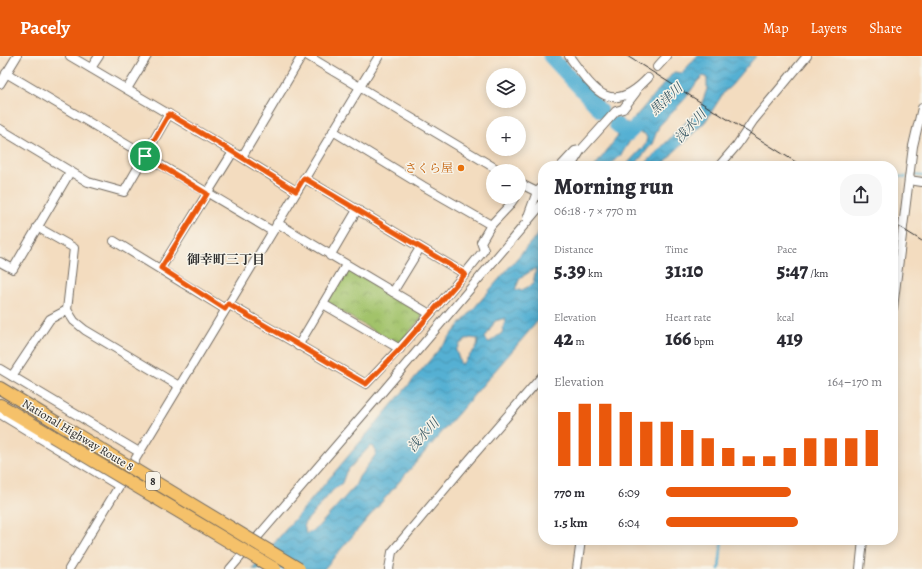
<!DOCTYPE html>
<html lang="en">
<head>
<meta charset="utf-8">
<style>
  body { margin:0; font-family:Alegreya,"Noto Serif JP",serif; background:#f7f7f7; color:#2b2b33; height:100vh; display:flex; flex-direction:column; font-size:15px; white-space:nowrap }
  * { box-sizing:border-box; margin:0 }
  p { font-size:13px; color:#7c7c81 }
  .icon { flex:none; width:22px; height:22px; fill:none; stroke:currentColor; stroke-width:2; stroke-linecap:round; stroke-linejoin:round }
  .map { position:relative; flex:1; overflow:hidden }
  .sheet { position:absolute; left:538px; top:105px; width:360px; height:384px; display:flex; flex-direction:column; background:#fff; border-radius:16px; box-shadow:0 2px 10px #0003 }
  .sheet>* { flex:none }
  .controls { position:absolute; left:486px; top:12px; display:grid; gap:8px }
  .controls a { display:grid; place-items:center; width:40px; height:40px; border-radius:50%; background:#fff; box-shadow:0 2px 10px #0003; font-size:20px }
  .pin { position:absolute; display:grid; place-items:center; width:34px; height:34px; color:#fff; margin:-17px; border:2px solid #fff; border-radius:50%; box-shadow:0 1px 4px #0007 }
  .round { display:grid; place-items:center; flex:none; width:42px; height:42px; border-radius:16px; background:#f7f7f7 }
  .overview { display:flex; align-items:center; justify-content:space-between; height:68px; padding:0 16px }
  h1 { font-size:22px; font-weight:800; line-height:30px }
  .figures { display:grid; grid-template-columns:repeat(3,1fr); gap:6px; height:68px; padding:4px 16px }
  .figures div { display:grid; align-content:center }
  .figures b { font-size:20px; font-weight:800 }
  .figures small { font-size:11px; font-weight:400 }
  .figures p { font-size:11px }
  .chart { height:112px; padding:8px 16px }
  .chart p { display:flex; justify-content:space-between }
  .chart svg { width:100%; height:72px; margin-top:4px; stroke:#ea580c; stroke-width:6 }
  ul { padding:0 16px; list-style:none; font-size:13px }
  li { display:grid; grid-template-columns:64px 48px 1fr; align-items:center; height:30px }
  li i { height:10px; border-radius:5px; background:#ea580c }
  header { display:flex; align-items:center; gap:24px; box-sizing:border-box; height:56px; padding:0 20px; background:#ea580c; color:#fff }
  header strong { font-size:19px }
  nav { display:flex; gap:22px; margin-inline-start:auto; font-size:14px }
  .map>svg:first-child { display:block }
  .park { fill:url(#park-crowns); stroke:#66774b }
  .water { fill:url(#water-waves); stroke:#406e7f; fill-rule:evenodd }
  .lines { fill:none; stroke-linecap:round; stroke-linejoin:round }
  .stream { stroke:#55b0d3; stroke-width:2.5 }
  .river { stroke:#55b0d3; stroke-width:15 }
  .minor-casing { stroke:#71695f; stroke-width:10 }
  .highway-casing { stroke:#71695f; stroke-width:14 }
  .minor { stroke:#fff; stroke-width:8 }
  .highway { stroke:#f5c16b; stroke-width:12 }
  .tram { stroke:#2b2b2b; stroke-width:1 }
  .highway-bridge-casing { stroke:#71695f; stroke-width:14; stroke-linecap:butt }
  .highway-bridge { stroke:#f5c16b; stroke-width:12 }
  .route-casing { stroke:#fff; stroke-width:8 }
  .route { stroke:#ea580c; stroke-width:5 }
  .food-dot { fill:#e8710a; stroke:#f7f3e8; stroke-width:1.5 }
  .labels { text-anchor:middle; dominant-baseline:central; stroke-width:3; stroke-linejoin:round; paint-order:stroke }
  .shield { fill:#f7f3e8; stroke:#686764; stroke-width:1 }
  .shield-label { font-size:11px; font-weight:bold; fill:#2b2b2b }
  .food-label { font-size:12px; fill:#c56008; stroke:#f7f3e8; text-anchor:end }
  .street-label { font-size:12px; fill:#2b2b2b; stroke:#f7f3e8 }
  .water-label { font-size:13px; font-style:italic; fill:#3a5a66; stroke:#f7f3e8 }
  .neighbourhood-label { font-size:13px; font-weight:bold; fill:#2b2b2b; stroke:#f7f3e8 }
</style>
</head>
<body>
<header>
<strong>Pacely</strong>
<nav><a>Map</a><a>Layers</a><a>Share</a></nav>
</header>
<div class="map">
<svg width="922" height="513" viewBox="0 0 922 513">
  <defs>
    <pattern id="park-crowns" width="20" height="18" patternUnits="userSpaceOnUse"><rect width="20" height="18" fill="#a2c36b"/><path d="M2 6a3 3 0 1 1 6 0M12 15a3 3 0 1 1 6 0" fill="none" stroke="#849f58"/></pattern>
    <pattern id="water-waves" width="16" height="10" patternUnits="userSpaceOnUse"><rect width="16" height="10" fill="#55b0d3"/><path d="M0 5q4-4 8 0t8 0" fill="none" stroke="#478fab"/></pattern>
  </defs>
  <rect width="100%" height="100%" fill="#f7f3e8"/>
  <filter id="ink" filterUnits="userSpaceOnUse"><feTurbulence type="fractalNoise" baseFrequency=".025" numOctaves="2"/><feDisplacementMap in="SourceGraphic" scale="8" xChannelSelector="R" yChannelSelector="G"/><feConvolveMatrix kernelMatrix="1 2 1 2 8 2 1 2 1" color-interpolation-filters="sRGB"/></filter>
  <filter id="wash" filterUnits="userSpaceOnUse"><feTurbulence type="fractalNoise" baseFrequency=".012" numOctaves="4" result="noise"/><feDisplacementMap in="SourceGraphic" scale="16" xChannelSelector="R" yChannelSelector="G"/><feGaussianBlur stdDeviation="0.9" result="paint"/><feColorMatrix in="noise" values="0 0 0 0 0 0 0 0 0 0 0 0 0 0 0 0 0 1.4 0 .05"/><feComposite in="paint" operator="in"/></filter>
  <g filter="url(#wash)">
    <rect width="100%" height="100%" fill="#f3dcbf"/>
    <polygon class="park" points="347,212 421,255 422,261 398,289 326,247"/>
    <g class="water">
      <polygon points="697,0 756,0 731,30 724,36 705,66 672,98 662,110 643,110 700,52 707,33 707,22 703,20 697,26 685,43 659,70 652,88 634,110 625,110 645,89 647,82 645,78 640,76 635,77 621,99 610,108 610,110 595,110 618,80 616,77 626,66 629,68 674,16 682,17"/>
      <path d="M543,172V259L324,513H252C349,400 445,285 543,172ZM536,212L533,228L522,234H515L520,222ZM506,262L502,277L488,287L485,282L495,265ZM470,282L478,283L477,291L461,309L456,294L461,287ZM370,390L374,391L376,398L359,421L355,430L315,474L306,478L304,468L333,434L342,427L346,416Z"/>
    </g>
    <g class="lines">
      <g class="stream">
        <polyline points="915,119 922,120"/>
        <polyline points="893,120 906,121"/>
        <polyline points="719,513 722,484"/>
      </g>
      <g class="river">
        <polyline points="550,0 601,55"/>
        <polyline points="616,68 628,78 635,71"/>
      </g>
    </g>
  </g>
  <g filter="url(#ink)">
    <g class="lines">
      <defs>
        <g id="minor">
          <polyline points="70,0 233,96 296,135"/>
          <polyline points="308,0 500,115"/>
          <path d="M569,0C593,33 610,62 648,22"/>
          <polyline points="657,11 667,0"/>
          <polyline points="91,12 99,0"/>
          <polyline points="6,17 272,175"/>
          <polyline points="0,28 17,0"/>
          <polyline points="127,33 147,0"/>
          <polyline points="0,73 88,126 124,136 169,58"/>
          <polyline points="333,75 423,130 491,169"/>
          <polyline points="242,101 302,0"/>
          <polyline points="561,110 575,95 580,94"/>
          <polyline points="571,110 581,94 616,55 623,53 636,36"/>
          <polyline points="719,110 737,89 753,65 807,0"/>
          <polyline points="304,122 465,218"/>
          <polyline points="909,124 922,126"/>
          <polyline points="519,127 537,136"/>
          <polyline points="527,163 537,136 543,130"/>
          <polyline points="277,167 430,258"/>
          <polyline points="37,171 74,192 67,254 74,265 85,274 179,330"/>
          <polyline points="114,185 225,253"/>
          <polyline points="330,200 357,154"/>
          <polyline points="0,206 13,213 70,116"/>
          <polyline points="161,212 233,96"/>
          <polyline points="393,236 420,192"/>
          <path d="M228,248L366,328C407,285 447,241 484,194L481,186L491,169L509,150L515,141"/>
          <polyline points="323,248 400,293"/>
          <polyline points="893,252 913,90 922,52"/>
          <polyline points="298,290 346,209"/>
          <polyline points="0,313 139,396"/>
          <polyline points="12,320 50,263 67,254"/>
          <polyline points="0,358 119,430"/>
          <polyline points="69,513 360,31 379,0"/>
          <polyline points="230,513 379,340 543,147"/>
          <polyline points="389,513 392,496 470,403 543,319"/>
          <polyline points="577,513 581,484"/>
          <polyline points="860,513 863,484"/>
        </g>
        <g id="highway">
          <polyline points="0,332 59,368"/>
          <polyline points="0,349 52,380"/>
        </g>
      </defs>
      <use href="#minor" class="minor-casing"/>
      <use href="#highway" class="highway-casing"/>
      <use href="#minor" class="minor"/>
      <use href="#highway" class="highway"/>
      <g class="tram">
        <polyline points="627,0 802,110"/>
        <polyline points="893,167 922,185"/>
      </g>
      <defs>
        <g id="highway-bridge">
          <polyline points="59,368 299,513"/>
          <polyline points="52,380 275,513"/>
        </g>
      </defs>
      <use href="#highway-bridge" class="highway-bridge-casing"/>
      <use href="#highway-bridge" class="highway-bridge"/>
    </g>
  </g>
  <g class="lines" filter="url(#ink)">
    <defs>
      <polygon id="route" points="169,58 233,96 296,135 304,122 465,218 400,293 366,328 228,248 225,253 161,212 207,138 145,100"/>
    </defs>
    <use href="#route" class="route-casing"/>
    <use href="#route" class="route"/>
  </g>
  <circle class="food-dot" cx="461" cy="112" r="4"/>
  <g class="labels">
    <rect class="shield" x="146" y="416" width="14" height="18" rx="3"/>
    <g class="shield-label">
      <text x="153" y="425">8</text>
    </g>
    <g class="food-label">
      <text x="453" y="112">さくら屋</text>
    </g>
    <g class="street-label">
      <text transform="translate(78 379) rotate(31)">National Highway Route 8</text>
    </g>
    <g class="water-label">
      <text transform="translate(666 43) rotate(-43)">黒津川</text>
      <text transform="translate(690 70) rotate(-48)">浅水川</text>
      <text transform="translate(423 379) rotate(-48)">浅水川</text>
    </g>
    <g class="neighbourhood-label">
      <text x="226" y="203">御幸町三丁目</text>
    </g>
  </g>
</svg>
<div class="controls">
<a><svg class="icon" aria-label="layers" viewBox="0 0 24 24"><path d="M12 4l9 5-9 5-9-5zM3 14l9 5 9-5"/></svg></a>
<a>+</a>
<a>−</a>
</div>
<div class="pin" style="left:145px;top:100px;background:#1e9e55"><svg class="icon" aria-label="arrive" viewBox="0 0 24 24"><path d="M6 21V4h12l-3 4 3 4H6"/></svg></div>
<section class="sheet">
<div class="overview"><div><h1>Morning run</h1><p>06:18 · 7 × 770 m</p></div><a class="round"><svg class="icon" aria-label="share" viewBox="0 0 24 24"><path d="M12 15V3M7 8l5-5 5 5M5 13v7h14v-7"/></svg></a></div>
<div class="figures">
<div><p>Distance</p><b>5.39<small> km</small></b></div>
<div><p>Time</p><b>31:10</b></div>
<div><p>Pace</p><b>5:47<small> /km</small></b></div>
</div>
<div class="figures">
<div><p>Elevation</p><b>42<small> m</small></b></div>
<div><p>Heart rate</p><b>166<small> bpm</small></b></div>
<div><p>kcal</p><b>419</b></div>
</div>
<div class="chart"><p><span>Elevation</span>164–170 m</p>
<svg viewBox="0 0 160 44" preserveAspectRatio="none"><path d="M5 44V11M15 44V6M25 44V6M35 44V11M45 44V17M55 44V17M65 44V22M75 44V27M85 44V33M95 44V38M105 44V38M115 44V33M125 44V27M135 44V27M145 44V27M155 44V22"/></svg>
</div>
<ul>
<li><b>770 m</b>6:09<i style="width:58%"></i></li>
<li><b>1.5 km</b>6:04<i style="width:61%"></i></li>
</ul>
</section>
</div>
</body>
</html>
